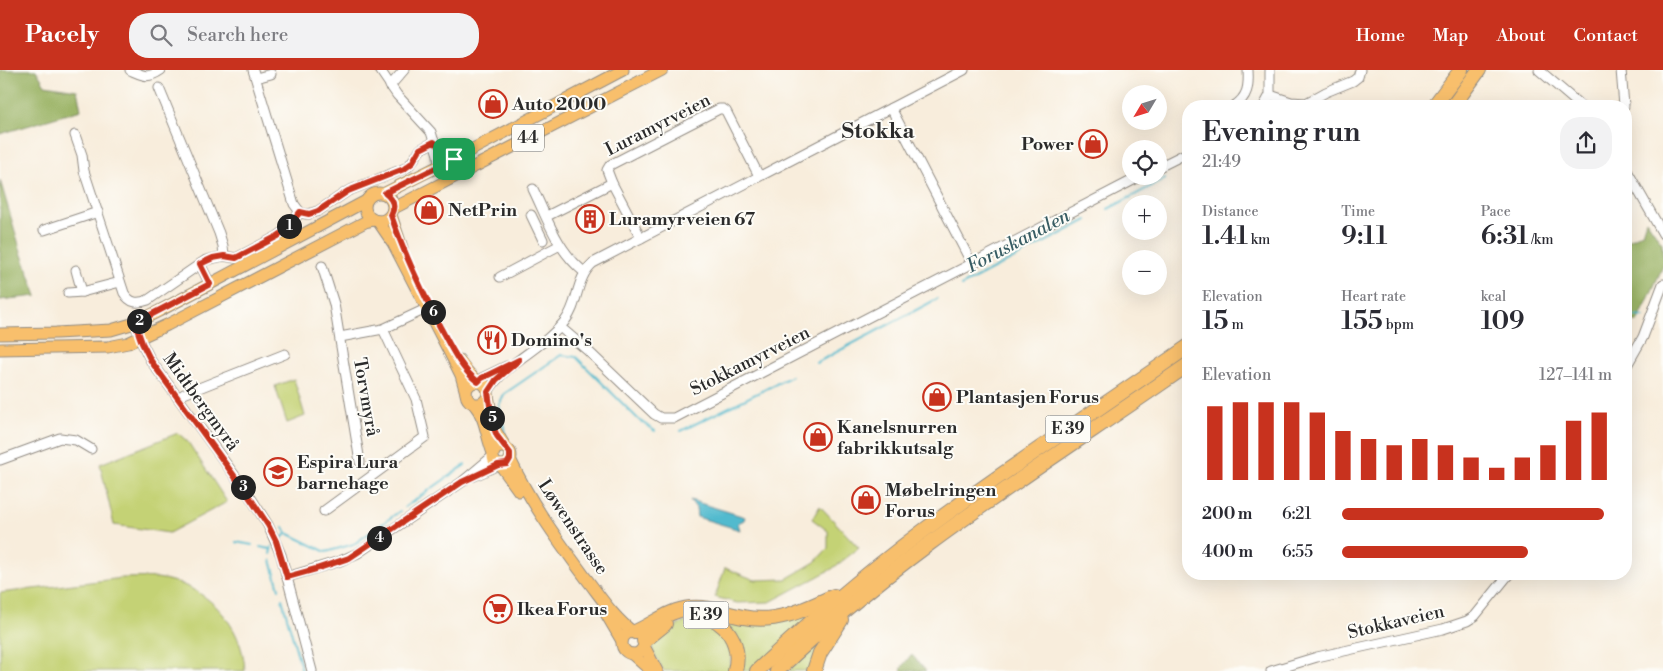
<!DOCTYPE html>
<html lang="en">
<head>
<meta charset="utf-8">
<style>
  body { margin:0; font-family:"Libre Bodoni",serif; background:#f2f2f3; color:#2b2b33; height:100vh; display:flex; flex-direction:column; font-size:19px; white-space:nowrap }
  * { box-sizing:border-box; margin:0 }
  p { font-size:16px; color:#7c7c81 }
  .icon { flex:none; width:28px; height:28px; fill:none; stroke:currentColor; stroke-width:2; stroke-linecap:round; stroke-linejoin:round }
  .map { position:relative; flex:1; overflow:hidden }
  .side { position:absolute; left:1182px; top:30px; width:450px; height:480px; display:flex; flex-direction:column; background:#fff; border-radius:20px; box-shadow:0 5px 20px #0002 }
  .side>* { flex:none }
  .needle { width:32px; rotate:232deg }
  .tools { position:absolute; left:1122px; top:15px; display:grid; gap:10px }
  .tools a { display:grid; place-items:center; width:45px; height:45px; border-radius:50%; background:#fff; box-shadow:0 5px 20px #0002; font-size:25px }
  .pin { position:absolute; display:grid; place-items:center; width:42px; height:42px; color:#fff; margin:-21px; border-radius:10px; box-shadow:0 2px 8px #0006 }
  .km { position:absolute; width:25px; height:25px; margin:-12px; border-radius:50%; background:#222; color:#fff; font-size:14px; line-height:25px; text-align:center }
  .round { display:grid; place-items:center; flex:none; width:52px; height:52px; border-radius:20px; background:#f2f2f3 }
  .summary { display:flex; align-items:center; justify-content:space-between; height:85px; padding:0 20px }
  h1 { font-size:28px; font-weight:600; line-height:38px }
  .stats { display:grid; grid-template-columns:repeat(3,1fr); gap:8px; height:85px; padding:5px 20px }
  .stats div { display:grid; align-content:center }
  .stats b { font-size:25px; font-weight:600 }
  .stats small { font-size:14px; font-weight:400 }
  .stats p { font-size:14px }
  .chart { height:140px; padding:10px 20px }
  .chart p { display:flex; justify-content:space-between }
  .chart svg { width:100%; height:90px; margin-top:5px; stroke:#c8321e; stroke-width:6 }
  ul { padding:0 20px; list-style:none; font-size:16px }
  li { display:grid; grid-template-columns:80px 60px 1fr; align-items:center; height:38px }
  li i { height:12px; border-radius:6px; background:#c8321e }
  header { display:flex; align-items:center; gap:30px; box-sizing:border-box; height:70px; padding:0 25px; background:#c8321e; color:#fff }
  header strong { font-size:24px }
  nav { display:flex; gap:28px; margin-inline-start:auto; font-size:18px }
  .search { width:350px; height:45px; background:#f2f2f3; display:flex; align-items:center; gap:12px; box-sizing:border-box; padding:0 18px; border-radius:20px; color:#7c7c81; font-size:19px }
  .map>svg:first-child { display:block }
  .green { fill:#c4d274; stroke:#787e50 }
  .forest { fill:#9bb466; stroke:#637048 }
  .water { fill:#51bace; stroke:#3e727c }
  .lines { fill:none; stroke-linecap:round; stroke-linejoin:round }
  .stream { stroke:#51bace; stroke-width:2 }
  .minor-casing { stroke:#928c84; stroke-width:11 }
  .major-casing { stroke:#928c84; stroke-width:13 }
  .highway-casing { stroke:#928c84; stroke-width:16 }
  .minor { stroke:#fff; stroke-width:9 }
  .major { stroke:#f8bf6c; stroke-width:11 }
  .highway { stroke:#f8bf6c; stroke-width:14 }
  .route-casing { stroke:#fff; stroke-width:10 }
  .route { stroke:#c8321e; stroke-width:6 }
  .labels { text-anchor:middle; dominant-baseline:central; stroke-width:4; stroke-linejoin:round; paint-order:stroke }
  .shield { fill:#fdfcf7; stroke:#6a6a68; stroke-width:1 }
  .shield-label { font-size:16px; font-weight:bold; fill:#2b2b2b }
  .poi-label { font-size:18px; font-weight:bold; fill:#2b2b2b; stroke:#fdfcf7; text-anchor:start }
  .street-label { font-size:18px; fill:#2b2b2b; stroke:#fdfcf7 }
  .water-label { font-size:19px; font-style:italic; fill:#385d64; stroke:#fdfcf7 }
  .district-label { font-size:22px; font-weight:bold; fill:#2b2b2b; stroke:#fdfcf7 }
</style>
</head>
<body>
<header>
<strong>Pacely</strong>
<div class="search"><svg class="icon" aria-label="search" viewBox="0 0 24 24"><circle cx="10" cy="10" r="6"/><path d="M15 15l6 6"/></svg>Search here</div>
<nav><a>Home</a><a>Map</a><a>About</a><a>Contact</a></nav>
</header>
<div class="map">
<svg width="1663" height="601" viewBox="0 0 1663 601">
  <rect width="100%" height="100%" fill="#fdfcf7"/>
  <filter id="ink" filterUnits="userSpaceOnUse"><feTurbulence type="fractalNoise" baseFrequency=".02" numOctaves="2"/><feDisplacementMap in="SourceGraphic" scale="10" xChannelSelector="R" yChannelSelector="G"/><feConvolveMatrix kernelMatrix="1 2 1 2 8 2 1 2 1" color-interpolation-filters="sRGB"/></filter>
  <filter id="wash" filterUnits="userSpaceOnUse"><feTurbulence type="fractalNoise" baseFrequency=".0096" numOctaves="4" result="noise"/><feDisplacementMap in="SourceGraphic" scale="20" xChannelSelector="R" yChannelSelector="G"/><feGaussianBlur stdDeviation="1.12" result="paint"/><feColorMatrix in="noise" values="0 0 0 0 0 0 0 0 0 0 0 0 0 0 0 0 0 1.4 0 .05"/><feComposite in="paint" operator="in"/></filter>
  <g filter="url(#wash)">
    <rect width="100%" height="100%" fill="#f8eddc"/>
    <g class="green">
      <polygon points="294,309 305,346 287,353 275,316"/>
      <polygon points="178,363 188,372 227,432 169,463 114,455 100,394"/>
      <polygon points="820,436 859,478 832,499 770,532 737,533 715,527 725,498 755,510 786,509 815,492 828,478 828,461 812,449"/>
      <path d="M123,508C134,508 146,507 157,508C205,514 243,553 245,601H0V523Z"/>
      <polygon points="815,542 753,601 739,601 719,546"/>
      <path d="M700,549L723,561L731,577L730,601H664L655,586L651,574C664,562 681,550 700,549Z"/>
      <polygon points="819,572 821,576 810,601 788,601"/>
    </g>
    <g class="forest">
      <polygon points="0,0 36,0 45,15 77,20 81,40 0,64"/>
      <polygon points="0,110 22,185 37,226 0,230"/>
      <polygon points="1646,150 1662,173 1663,196 1638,252 1626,249 1626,171 1642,163"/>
      <polygon points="912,585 926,601 901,601 903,595"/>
    </g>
    <polygon class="water" points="690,430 745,447 744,450 738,453 740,460 697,447 696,438"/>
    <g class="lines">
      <g class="stream">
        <polyline points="1108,139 1165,109"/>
        <polyline points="961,216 1087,150"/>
        <polyline points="1626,245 1644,247"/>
        <polyline points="816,293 937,229"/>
        <polyline points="681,361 792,306"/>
        <polyline points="505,363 499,335 504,324 561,285 576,287 640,351 655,361"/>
        <polyline points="405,437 465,395"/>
        <polyline points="287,463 326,482 354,474 400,441"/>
        <polyline points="281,469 287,463 284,457"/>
        <polyline points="236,472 252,475"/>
        <polyline points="260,477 270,479"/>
        <polyline points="270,484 272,476"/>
        <polyline points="271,490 279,519"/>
        <polyline points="282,529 302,601"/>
      </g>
    </g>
  </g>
  <g filter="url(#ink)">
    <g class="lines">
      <defs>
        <g id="minor">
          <path d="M130,0C144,6 148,9 161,0"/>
          <polyline points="253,0 294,134 300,142 305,144 309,144 318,141 348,121 408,97 421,79 434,72"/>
          <polyline points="380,0 397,25 431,62 438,85 439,97"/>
          <polyline points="1539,0 1581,36"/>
          <polyline points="1621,0 1624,36"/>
          <polyline points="256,8 271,4"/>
          <polyline points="390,16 404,0"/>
          <polyline points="1270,25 1291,32 1306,33 1326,22 1353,11 1358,7 1360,0"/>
          <path d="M1234,36C1248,27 1249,16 1248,0"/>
          <polyline points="1264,36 1270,25 1270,0"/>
          <polyline points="891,38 972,194"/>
          <path d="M75,65L82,85L84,101L124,223C130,233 137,234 148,230L206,190L224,186L223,176L219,163L159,18"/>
          <polyline points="434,72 454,89"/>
          <polyline points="1159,97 1189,82"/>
          <polyline points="1626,99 1663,164"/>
          <polyline points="612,113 607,100 610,95 719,39 723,39 726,41 759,106"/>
          <path d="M533,119C548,150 557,180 584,202"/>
          <polyline points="531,145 543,170"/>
          <polyline points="547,146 612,113 641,168"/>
          <polyline points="44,160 98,142"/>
          <polyline points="224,186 236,188 278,166 285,161 300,142"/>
          <polyline points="200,194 210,214"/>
          <polyline points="322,196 334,234 360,392"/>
          <polyline points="76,200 82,222"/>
          <polyline points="500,207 560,175"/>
          <polyline points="68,223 82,222 120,212"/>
          <polyline points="135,253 142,273 151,291 249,425 268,455 281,485 312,601"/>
          <polyline points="560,257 587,280 654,344 661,348 674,348 1141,106"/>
          <polyline points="340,267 383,259 430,237"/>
          <polyline points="1626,297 1643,267 1663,214"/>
          <polyline points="478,312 482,308 507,296"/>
          <path d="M488,322C506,291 543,279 565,251C579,234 575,209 593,193L964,0"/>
          <polyline points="178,328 184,324 209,314 285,284"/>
          <polyline points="0,390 60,368 76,370 91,379"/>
          <polyline points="474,406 498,395"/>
          <polyline points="324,441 425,367 416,329 383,259"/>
          <polyline points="287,507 340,491 358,483 462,412 493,386"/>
          <polyline points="1271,601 1317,587 1443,559 1467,551 1475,546 1509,504"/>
        </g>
        <g id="major">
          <circle cx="379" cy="137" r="14"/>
          <polyline points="385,123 475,78 623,0"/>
          <polyline points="394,138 662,0"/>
          <polyline points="391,145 402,178"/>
          <polyline points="378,151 393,173 453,289 461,305 466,323"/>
          <polyline points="0,264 56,263 111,260 135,253 159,241 366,131"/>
          <polyline points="0,279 108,277 128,273 167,255 365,152 374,150"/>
          <polyline points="459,290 467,301 477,312"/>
          <circle cx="477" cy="323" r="11"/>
          <polyline points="488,325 493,357 506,378"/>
          <path d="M474,334C486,348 486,366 493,383"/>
          <circle cx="502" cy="386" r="9"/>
          <path d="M510,389C530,432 557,469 585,507C600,526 613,547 633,562"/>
          <polyline points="501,396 519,421"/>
          <polyline points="605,542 622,571"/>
          <circle cx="633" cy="573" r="11"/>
          <polyline points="644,576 657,601"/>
          <polyline points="632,584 651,601"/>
        </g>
        <g id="highway">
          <polyline points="1434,36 1461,0"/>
          <polyline points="1453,36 1479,0"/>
          <path d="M699,544C726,550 742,573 735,601"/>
          <path d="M635,562C654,554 669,540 690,538C709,536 725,544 743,547C776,554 804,540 834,526"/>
          <polyline points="644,571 665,554"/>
          <path d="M757,601C818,544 882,490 949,442C1028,385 1109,332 1189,276"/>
          <path d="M777,601C901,481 1049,392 1189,294"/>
          <polyline points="814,601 820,583 841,550"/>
        </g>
      </defs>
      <use href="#minor" class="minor-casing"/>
      <use href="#major" class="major-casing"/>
      <use href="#highway" class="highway-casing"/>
      <use href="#minor" class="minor"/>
      <use href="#major" class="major"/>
      <use href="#highway" class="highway"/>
    </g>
  </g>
  <g class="lines" filter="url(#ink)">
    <defs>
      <path id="route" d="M434,72L454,89L385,123C393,129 396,136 391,145C404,184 421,218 439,255C450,275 460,298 478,312L482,308L519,290L496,310L488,322L493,356L497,366L510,383V389L507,394L498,395L462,412L349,488L316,499L287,507L276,471L268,455L248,425L151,291L142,273L135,253L210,214L200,194L213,188L224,186L236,188L278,166L285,161L300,142L309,144L318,141L348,121L404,99L412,93L420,79Z"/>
    </defs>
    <use href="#route" class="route-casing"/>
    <use href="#route" class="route"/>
  </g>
  <defs>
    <symbol id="shop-ring" viewBox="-11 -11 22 22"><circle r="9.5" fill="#fdfcf7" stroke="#c8321e" stroke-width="1.5"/><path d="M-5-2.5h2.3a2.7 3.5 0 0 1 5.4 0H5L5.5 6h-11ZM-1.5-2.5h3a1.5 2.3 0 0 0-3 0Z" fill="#c8321e"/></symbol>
    <symbol id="building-ring" viewBox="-11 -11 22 22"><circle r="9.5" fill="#fdfcf7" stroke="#c8321e" stroke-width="1.5"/><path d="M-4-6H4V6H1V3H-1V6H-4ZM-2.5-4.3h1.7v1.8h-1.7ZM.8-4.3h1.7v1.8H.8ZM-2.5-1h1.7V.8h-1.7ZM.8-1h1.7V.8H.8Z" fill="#c8321e"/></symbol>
    <symbol id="restaurant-ring" viewBox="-11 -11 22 22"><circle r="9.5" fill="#fdfcf7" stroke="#c8321e" stroke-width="1.5"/><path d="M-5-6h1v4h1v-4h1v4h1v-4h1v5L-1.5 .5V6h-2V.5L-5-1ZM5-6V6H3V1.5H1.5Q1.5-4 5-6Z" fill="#c8321e"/></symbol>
    <symbol id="school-ring" viewBox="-11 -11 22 22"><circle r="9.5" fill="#fdfcf7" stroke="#c8321e" stroke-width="1.5"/><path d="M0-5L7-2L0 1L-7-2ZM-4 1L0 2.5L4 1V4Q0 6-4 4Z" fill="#c8321e"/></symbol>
    <symbol id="supermarket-ring" viewBox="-11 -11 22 22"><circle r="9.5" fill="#fdfcf7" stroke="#c8321e" stroke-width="1.5"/><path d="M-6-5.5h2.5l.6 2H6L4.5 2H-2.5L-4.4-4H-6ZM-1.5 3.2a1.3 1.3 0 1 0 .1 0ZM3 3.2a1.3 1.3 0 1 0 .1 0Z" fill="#c8321e"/></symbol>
  </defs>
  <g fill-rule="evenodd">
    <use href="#shop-ring" x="477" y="18" width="32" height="32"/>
    <use href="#shop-ring" x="1077" y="58" width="32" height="32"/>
    <use href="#shop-ring" x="413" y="124" width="32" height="32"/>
    <use href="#building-ring" x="574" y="133" width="32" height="32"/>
    <use href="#restaurant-ring" x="476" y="254" width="32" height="32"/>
    <use href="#shop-ring" x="921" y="311" width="32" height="32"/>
    <use href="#shop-ring" x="802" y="351" width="32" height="32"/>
    <use href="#school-ring" x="262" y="386" width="32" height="32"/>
    <use href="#shop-ring" x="850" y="414" width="32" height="32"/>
    <use href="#supermarket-ring" x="482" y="523" width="32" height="32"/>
  </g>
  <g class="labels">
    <g class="shield">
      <rect x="512" y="54.5" width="32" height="27" rx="4"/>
      <rect x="1045.5" y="345.5" width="45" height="27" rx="4"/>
      <rect x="683.5" y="531.5" width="45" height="27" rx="4"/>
    </g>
    <g class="shield-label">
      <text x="528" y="68">44</text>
      <text x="1068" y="359">E 39</text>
      <text x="706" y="545">E 39</text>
    </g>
    <g class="poi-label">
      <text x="512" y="34">Auto 2000</text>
      <text x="1074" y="74" text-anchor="end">Power</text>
      <text x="448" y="140">NetPrin</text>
      <text x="609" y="149">Luramyrveien 67</text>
      <text x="511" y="270">Domino's</text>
      <text x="956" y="327">Plantasjen Forus</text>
      <text x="837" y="357">Kanelsnurren<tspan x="837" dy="21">fabrikkutsalg</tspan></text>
      <text x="297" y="392">Espira Lura<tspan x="297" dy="21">barnehage</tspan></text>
      <text x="885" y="420">Møbelringen<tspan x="885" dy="21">Forus</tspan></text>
      <text x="517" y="539">Ikea Forus</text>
    </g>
    <g class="street-label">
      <text transform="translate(658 55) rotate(-27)">Luramyrveien</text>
      <text transform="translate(750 291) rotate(-27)">Stokkamyrveien</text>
      <text transform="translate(366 327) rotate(80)">Torvmyrå</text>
      <text transform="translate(201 332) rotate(54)">Midtbergmyrå</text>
      <text transform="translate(573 457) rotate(56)">Løwenstrasse</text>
      <text transform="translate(1396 552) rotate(-13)">Stokkaveien</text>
    </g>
    <g class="water-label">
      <text transform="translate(1018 171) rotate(-28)">Foruskanalen</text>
    </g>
    <g class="district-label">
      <text x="878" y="61">Stokka</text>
    </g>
  </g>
</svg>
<div class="tools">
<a><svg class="needle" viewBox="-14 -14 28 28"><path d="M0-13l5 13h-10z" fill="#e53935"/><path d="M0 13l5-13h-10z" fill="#7c7c81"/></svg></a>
<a><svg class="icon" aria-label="locate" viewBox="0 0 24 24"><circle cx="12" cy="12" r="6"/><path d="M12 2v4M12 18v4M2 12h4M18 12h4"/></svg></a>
<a>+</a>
<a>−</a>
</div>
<div class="pin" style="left:454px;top:89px;background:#1e9e55"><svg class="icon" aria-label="arrive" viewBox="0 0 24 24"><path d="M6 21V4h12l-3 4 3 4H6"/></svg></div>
<b class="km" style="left:289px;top:156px">1</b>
<b class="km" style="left:139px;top:251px">2</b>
<b class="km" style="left:243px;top:417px">3</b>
<b class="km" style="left:379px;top:468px">4</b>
<b class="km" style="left:492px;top:348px">5</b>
<b class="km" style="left:433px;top:242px">6</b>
<section class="side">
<div class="summary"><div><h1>Evening run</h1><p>21:49</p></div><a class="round"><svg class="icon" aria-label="share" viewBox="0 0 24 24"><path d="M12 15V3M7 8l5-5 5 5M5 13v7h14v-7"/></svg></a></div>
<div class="stats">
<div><p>Distance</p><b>1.41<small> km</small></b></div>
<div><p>Time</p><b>9:11</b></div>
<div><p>Pace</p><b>6:31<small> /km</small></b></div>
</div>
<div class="stats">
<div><p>Elevation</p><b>15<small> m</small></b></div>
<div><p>Heart rate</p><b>155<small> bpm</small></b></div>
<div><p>kcal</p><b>109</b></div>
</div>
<div class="chart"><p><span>Elevation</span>127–141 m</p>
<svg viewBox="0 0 160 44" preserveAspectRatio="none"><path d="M5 44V8M15 44V6M25 44V6M35 44V6M45 44V11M55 44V20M65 44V24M75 44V27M85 44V24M95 44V27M105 44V33M115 44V38M125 44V33M135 44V27M145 44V15M155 44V11"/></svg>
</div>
<ul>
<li><b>200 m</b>6:21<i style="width:97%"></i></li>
<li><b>400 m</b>6:55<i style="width:69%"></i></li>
</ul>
</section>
</div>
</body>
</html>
